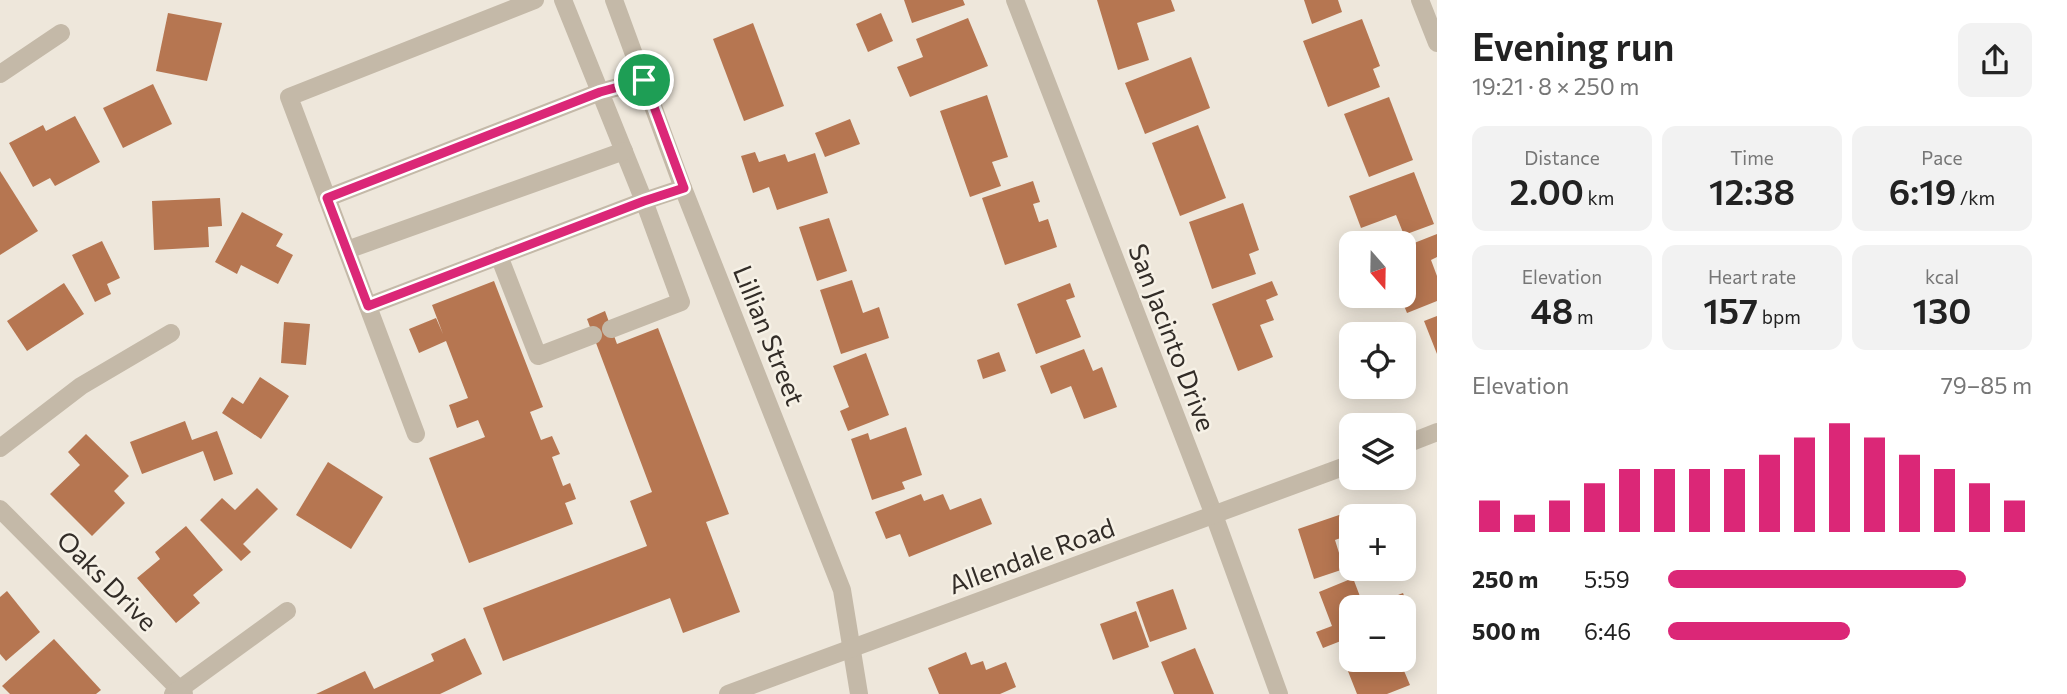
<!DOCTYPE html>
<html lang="en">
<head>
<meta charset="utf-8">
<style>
  body { margin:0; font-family:Commissioner,sans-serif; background:#f2f2f2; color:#222; height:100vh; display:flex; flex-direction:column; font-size:26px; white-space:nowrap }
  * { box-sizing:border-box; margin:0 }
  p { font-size:23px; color:#767676 }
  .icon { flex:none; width:38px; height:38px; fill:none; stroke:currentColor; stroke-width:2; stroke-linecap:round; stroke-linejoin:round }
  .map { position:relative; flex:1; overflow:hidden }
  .panel { display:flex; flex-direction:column; background:#fff; width:630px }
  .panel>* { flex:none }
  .needle { width:46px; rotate:160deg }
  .controls { position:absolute; left:1339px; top:231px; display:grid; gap:14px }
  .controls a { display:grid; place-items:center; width:77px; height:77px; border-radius:14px; background:#fff; box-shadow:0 4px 18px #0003; font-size:35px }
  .pin { position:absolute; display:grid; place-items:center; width:60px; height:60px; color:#fff; margin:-30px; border:4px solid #fff; border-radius:50%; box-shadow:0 2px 7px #0007 }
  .round { display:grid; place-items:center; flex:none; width:74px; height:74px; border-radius:14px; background:#f2f2f2 }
  .summary { display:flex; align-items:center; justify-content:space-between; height:119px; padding:0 35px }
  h1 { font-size:38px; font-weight:600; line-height:52px }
  .figures { display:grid; grid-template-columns:repeat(3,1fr); gap:10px; height:119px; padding:7px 35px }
  .figures div { display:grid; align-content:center; border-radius:14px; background:#f2f2f2; text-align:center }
  .figures b { font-size:35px; font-weight:600 }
  .figures small { font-size:19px; font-weight:400 }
  .figures p { font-size:19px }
  .chart { height:196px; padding:14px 35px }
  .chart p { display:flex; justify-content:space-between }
  .chart svg { width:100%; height:126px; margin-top:7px; stroke:#db2777; stroke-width:6 }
  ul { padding:0 35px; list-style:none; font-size:23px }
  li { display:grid; grid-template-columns:112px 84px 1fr; align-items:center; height:52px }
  li i { height:18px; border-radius:9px; background:#db2777 }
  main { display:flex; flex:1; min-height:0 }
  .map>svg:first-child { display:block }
  .building { fill:#b67651 }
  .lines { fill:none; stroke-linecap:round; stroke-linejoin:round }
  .minor { stroke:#c4b9a8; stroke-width:18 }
  .route-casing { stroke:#fff; stroke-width:14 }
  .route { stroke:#db2777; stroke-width:9 }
  .labels { text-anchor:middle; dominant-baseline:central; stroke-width:5; stroke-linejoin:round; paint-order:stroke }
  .street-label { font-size:26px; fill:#322c27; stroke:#f6f1e6 }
</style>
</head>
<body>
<main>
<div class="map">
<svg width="1437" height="694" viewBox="0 0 1437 694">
  <rect width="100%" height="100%" fill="#eee7db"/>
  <g class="building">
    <polygon points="904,0 963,0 965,5 912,23"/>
    <polygon points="1097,0 1171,0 1175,11 1137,23 1149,60 1118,70"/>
    <polygon points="1304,0 1338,0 1342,12 1312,24"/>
    <polygon points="168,13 222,23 207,81 156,71"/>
    <polygon points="881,13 893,41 868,52 856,24"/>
    <polygon points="968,18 988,66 910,97 897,67 923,57 916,39"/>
    <polygon points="1362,19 1380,66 1373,69 1380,87 1328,107 1303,41"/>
    <polygon points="753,23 784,106 744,121 713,39"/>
    <polygon points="1191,57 1210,108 1145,134 1125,83"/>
    <polygon points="153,84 172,124 123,148 103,108"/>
    <polygon points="987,95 1008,157 992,162 1001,186 970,197 940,111"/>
    <polygon points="1389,97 1413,160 1369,177 1344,114"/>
    <polygon points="75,116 100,162 55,186 50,178 33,187 9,143 43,125 46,131"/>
    <polygon points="850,119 860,144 825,157 815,133"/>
    <polygon points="1198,125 1226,198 1180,216 1152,143"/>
    <polygon points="755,152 759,162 785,154 788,162 815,153 828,193 777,210 769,187 753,193 741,156"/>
    <polygon points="0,171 38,231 0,255"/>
    <polygon points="1414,172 1434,224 1404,235 1396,215 1361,228 1349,196"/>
    <polygon points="1033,181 1040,202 1033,204 1039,222 1048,219 1057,247 1005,265 982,198"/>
    <polygon points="220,198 222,226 208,227 209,247 154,250 152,201"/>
    <polygon points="1243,203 1259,250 1249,254 1256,274 1212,289 1189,222"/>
    <polygon points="242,212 283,234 276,246 293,255 278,284 241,265 237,274 215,262"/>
    <polygon points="829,218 847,271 817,281 799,227"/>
    <polygon points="1437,234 1437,257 1431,260 1437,276 1437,301 1407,313 1400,296 1404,296 1404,247"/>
    <polygon points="102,241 120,278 107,284 111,294 95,302 72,255"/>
    <polygon points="852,280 863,313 879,307 889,338 841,354 820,290"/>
    <polygon points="494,281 543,407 530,412 541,440 552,436 560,454 552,457 563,486 570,483 576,499 565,503 573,524 469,563 429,458 485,437 478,420 457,428 449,405 468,398 446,341 419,353 409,329 436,318 443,334 432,305"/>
    <polygon points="1272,281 1278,295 1266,300 1274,320 1260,325 1273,357 1238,371 1212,304"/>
    <polygon points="64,283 84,314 27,351 7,321"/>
    <polygon points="1070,283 1075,297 1066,300 1081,337 1036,354 1017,304"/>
    <polygon points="605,311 617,344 658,328 729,514 706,522 740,612 683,633 670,598 503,661 483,608 647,546 630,501 652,492 587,319"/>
    <polygon points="1437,316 1437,354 1424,321"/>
    <polygon points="284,322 310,324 306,365 281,363"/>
    <polygon points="1084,349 1093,371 1102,367 1117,407 1084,419 1071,386 1051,394 1040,366"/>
    <polygon points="999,352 1006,371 983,379 977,360"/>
    <polygon points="866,353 889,415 848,431 840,411 849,407 833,366"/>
    <polygon points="260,377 289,396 261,439 222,413 232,397 243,404"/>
    <polygon points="185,421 192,440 217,431 233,474 214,481 203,451 142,474 130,442"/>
    <polygon points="906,427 922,475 902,482 905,489 872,500 851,439 868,433 870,440"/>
    <polygon points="86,434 129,476 114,491 125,503 92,536 50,494 80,465 68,452"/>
    <polygon points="328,462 383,497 351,549 296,515"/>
    <polygon points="257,488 278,509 243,544 251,552 241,561 200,520 222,498 235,510"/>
    <polygon points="921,494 924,501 943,494 950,510 981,498 992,524 909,557 900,534 886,539 875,512"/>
    <polygon points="1342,514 1349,535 1335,540 1344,569 1314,579 1298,529"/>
    <polygon points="186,526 223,570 193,595 200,603 176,623 137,578 160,559 155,552"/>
    <polygon points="1353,578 1364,607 1351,607 1351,637 1323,648 1316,632 1332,626 1319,592"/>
    <polygon points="1173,589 1187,629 1150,642 1136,602"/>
    <polygon points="7,591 40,632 6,661 0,654 0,597"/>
    <polygon points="1403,593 1411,614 1404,617 1404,607 1368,607"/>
    <polygon points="1136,611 1149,647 1113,660 1100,624"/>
    <polygon points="465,638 482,674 440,694 316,694 365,671 374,689 434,661 431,654"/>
    <polygon points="54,639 101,690 96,694 10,694 2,686"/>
    <polygon points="1351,647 1351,660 1380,660 1385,672 1402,666 1410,685 1387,694 1357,694 1340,651"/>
    <polygon points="1195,648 1214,694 1174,694 1161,662"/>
    <polygon points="966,652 971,665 983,661 986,670 1006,662 1016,687 1000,694 939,694 928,668"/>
  </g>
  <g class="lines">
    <g class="minor">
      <polyline points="563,0 644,201 681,302 611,329"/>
      <polyline points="614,0 683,188 842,590 859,694"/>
      <polyline points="1015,0 1214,515 1279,694"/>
      <polyline points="1420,0 1437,43"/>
      <polyline points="0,74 61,33"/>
      <polyline points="327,198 600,92 644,80"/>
      <polyline points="347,250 624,151"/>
      <polyline points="499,256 538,356 593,335"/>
      <polyline points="368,306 644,201 683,188"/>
      <polyline points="416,434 289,97 535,0"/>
      <polyline points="1404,445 1437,432"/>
      <polyline points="0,448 81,386 171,333"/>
      <polyline points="0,509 184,694"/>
      <polyline points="173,694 287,611"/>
      <polyline points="728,694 1351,464"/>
    </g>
  </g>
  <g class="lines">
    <defs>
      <polygon id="route" points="644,80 684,188 644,201 368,306 327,198 600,92"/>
    </defs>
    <use href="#route" class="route-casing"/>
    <use href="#route" class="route"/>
  </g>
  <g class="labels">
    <g class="street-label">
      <text transform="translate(770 335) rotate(68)">Lillian Street</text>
      <text transform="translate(1173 337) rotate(69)">San Jacinto Drive</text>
      <text transform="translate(1031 555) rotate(-20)">Allendale Road</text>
      <text transform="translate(108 580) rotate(45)">Oaks Drive</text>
    </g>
  </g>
</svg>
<div class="controls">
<a><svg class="needle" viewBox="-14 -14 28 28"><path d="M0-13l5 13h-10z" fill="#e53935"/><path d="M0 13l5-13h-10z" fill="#767676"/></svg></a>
<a><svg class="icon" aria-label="locate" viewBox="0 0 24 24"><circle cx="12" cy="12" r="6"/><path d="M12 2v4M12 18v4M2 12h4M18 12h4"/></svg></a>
<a><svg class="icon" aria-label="layers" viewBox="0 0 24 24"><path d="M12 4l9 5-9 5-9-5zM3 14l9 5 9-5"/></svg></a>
<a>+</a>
<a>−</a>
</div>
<div class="pin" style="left:644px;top:80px;background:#1e9e55"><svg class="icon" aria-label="arrive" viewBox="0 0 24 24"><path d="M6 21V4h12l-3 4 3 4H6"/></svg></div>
</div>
<section class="panel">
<div class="summary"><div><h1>Evening run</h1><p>19:21 · 8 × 250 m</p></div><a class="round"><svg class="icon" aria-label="share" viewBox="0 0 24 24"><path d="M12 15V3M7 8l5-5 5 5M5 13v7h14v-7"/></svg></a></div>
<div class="figures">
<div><p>Distance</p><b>2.00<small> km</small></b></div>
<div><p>Time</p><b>12:38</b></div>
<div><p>Pace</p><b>6:19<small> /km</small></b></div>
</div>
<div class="figures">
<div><p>Elevation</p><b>48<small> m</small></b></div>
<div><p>Heart rate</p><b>157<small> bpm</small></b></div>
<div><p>kcal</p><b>130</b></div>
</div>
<div class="chart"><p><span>Elevation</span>79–85 m</p>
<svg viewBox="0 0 160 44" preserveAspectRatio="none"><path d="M5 44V33M15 44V38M25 44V33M35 44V27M45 44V22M55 44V22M65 44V22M75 44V22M85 44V17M95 44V11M105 44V6M115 44V11M125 44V17M135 44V22M145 44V27M155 44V33"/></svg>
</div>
<ul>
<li><b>250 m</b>5:59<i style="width:82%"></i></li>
<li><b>500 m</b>6:46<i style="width:50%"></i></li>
</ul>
</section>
</main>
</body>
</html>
